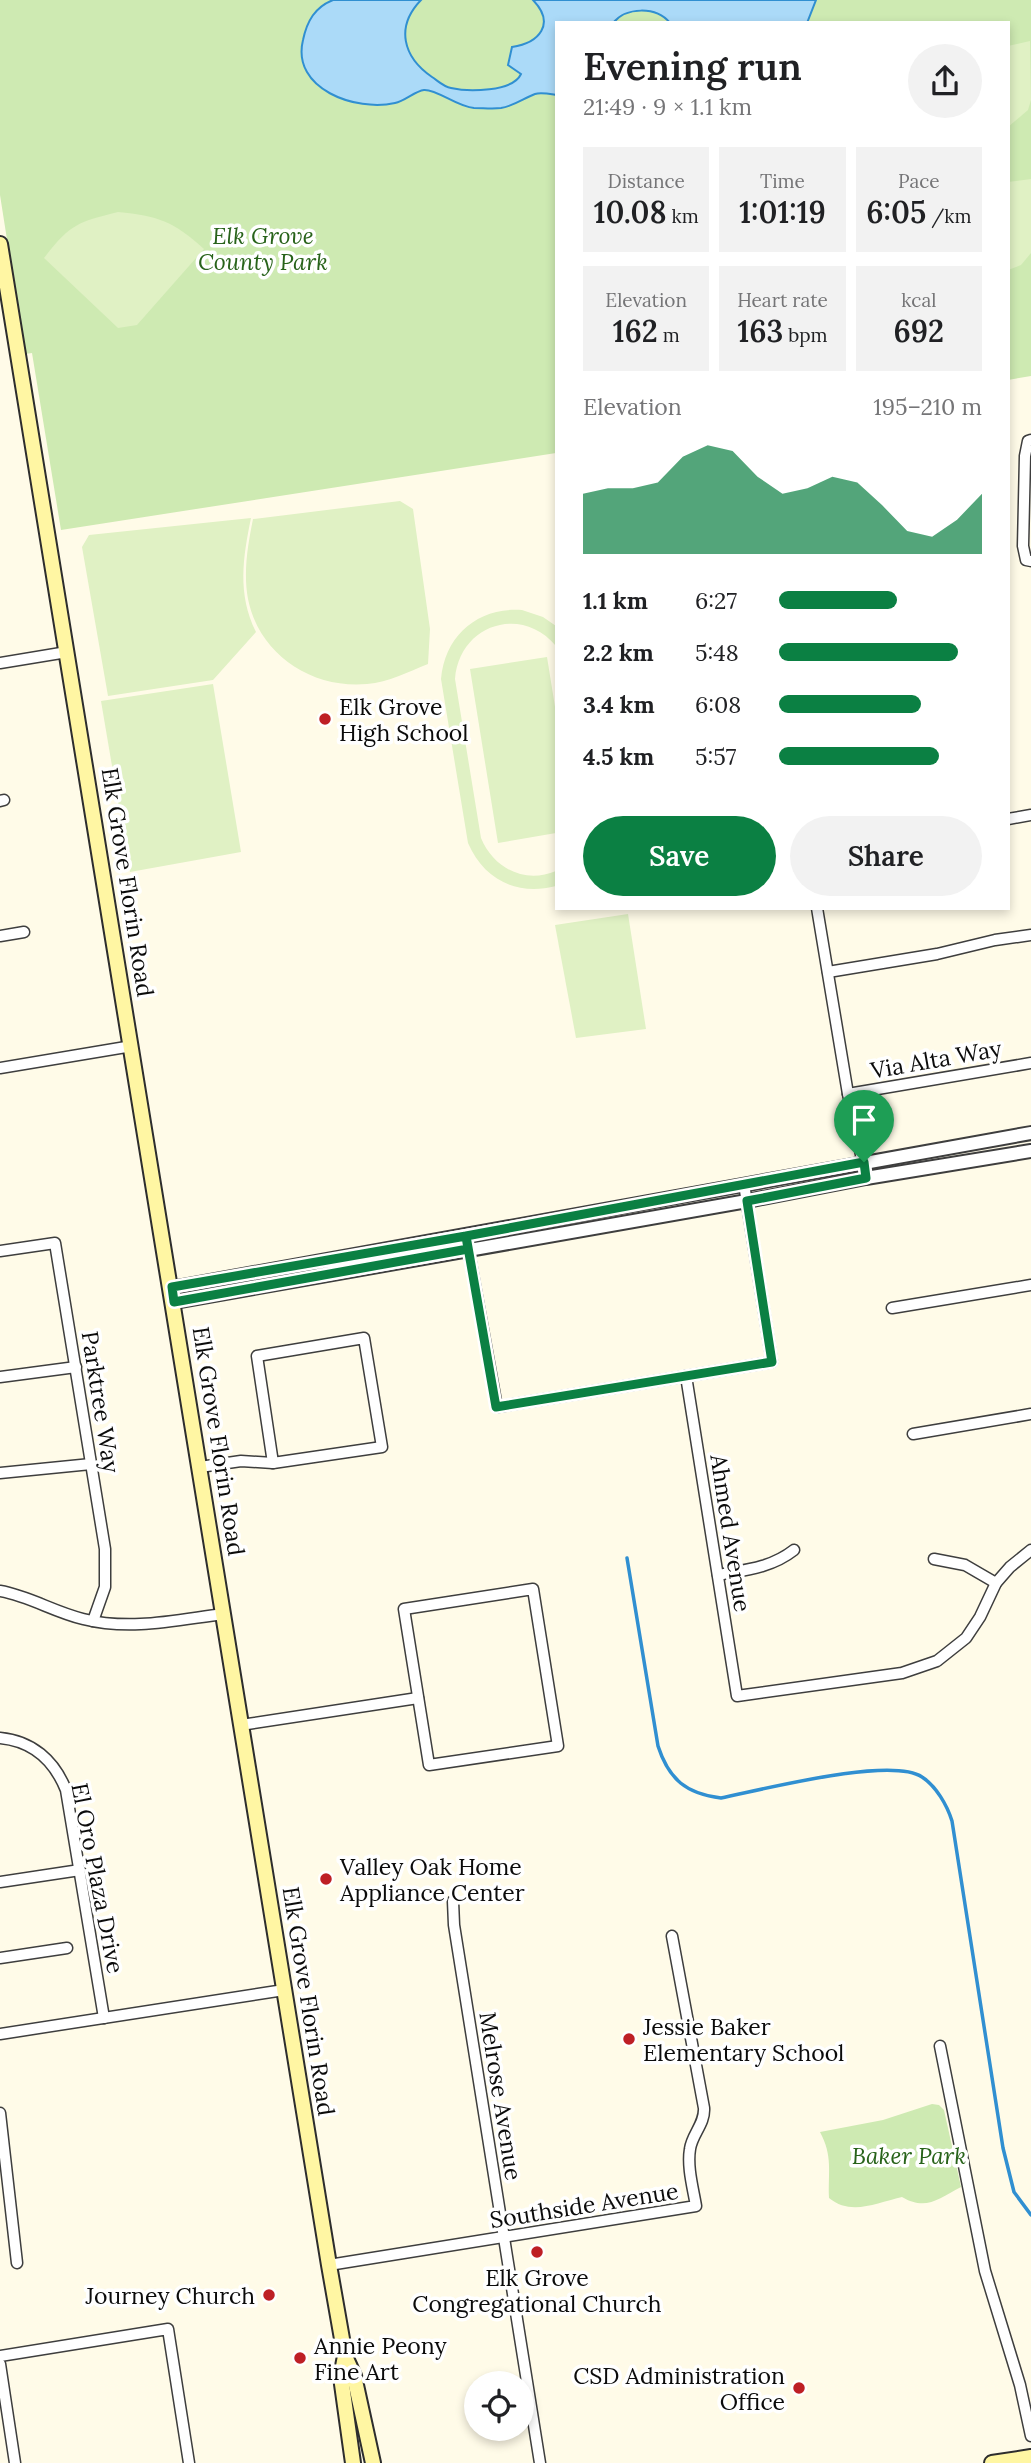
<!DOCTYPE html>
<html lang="en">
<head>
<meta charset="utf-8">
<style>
  body { margin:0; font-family:Lora,serif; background:#f2f2f2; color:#202124; height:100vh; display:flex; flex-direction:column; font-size:26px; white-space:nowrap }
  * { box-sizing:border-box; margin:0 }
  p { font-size:23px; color:#757577 }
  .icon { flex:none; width:38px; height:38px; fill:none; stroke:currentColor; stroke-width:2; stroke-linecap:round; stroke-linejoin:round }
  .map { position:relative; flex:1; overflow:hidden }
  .panel { position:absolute; left:555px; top:21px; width:455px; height:889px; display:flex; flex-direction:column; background:#fff; border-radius:0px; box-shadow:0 4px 10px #0003 }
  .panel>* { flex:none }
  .controls { position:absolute; left:464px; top:2371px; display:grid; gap:14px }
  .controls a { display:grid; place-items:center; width:70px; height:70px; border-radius:50%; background:#fff; box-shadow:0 4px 10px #0003; font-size:35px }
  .pin { position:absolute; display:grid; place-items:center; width:60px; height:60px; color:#fff; margin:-72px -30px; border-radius:50% 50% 50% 0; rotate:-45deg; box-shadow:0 0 7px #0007 }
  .pin .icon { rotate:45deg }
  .round { display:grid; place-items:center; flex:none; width:74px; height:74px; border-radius:37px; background:#f2f2f2 }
  .headline { display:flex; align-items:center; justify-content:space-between; height:119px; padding:0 28px }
  h1 { font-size:38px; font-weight:600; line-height:52px }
  .stats { display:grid; grid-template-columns:repeat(3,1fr); gap:10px; height:119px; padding:7px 28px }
  .stats div { display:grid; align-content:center; border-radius:0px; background:#f2f2f2; text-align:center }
  .stats b { font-size:30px; font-weight:600 }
  .stats small { font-size:19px; font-weight:400 }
  .stats p { font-size:19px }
  .chart { height:196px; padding:14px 28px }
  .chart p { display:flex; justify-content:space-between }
  .chart svg { width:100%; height:126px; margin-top:7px; fill:#0b8043; opacity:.7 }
  .primary-button { display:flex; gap:14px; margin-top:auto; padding:14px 28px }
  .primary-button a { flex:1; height:80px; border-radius:42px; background:#0b8043; color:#fff; font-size:28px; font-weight:600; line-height:80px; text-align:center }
  .primary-button a+a { background:#f2f2f2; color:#202124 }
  ul { padding:0 28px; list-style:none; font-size:23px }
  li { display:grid; grid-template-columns:112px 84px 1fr; align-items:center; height:52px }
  li i { height:18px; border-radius:9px; background:#0b8043 }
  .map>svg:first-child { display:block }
  .green { fill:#ceeab2 }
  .pitch { fill:#e0f1c4 }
  .water { fill:#abdaf8; stroke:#308fd1; stroke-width:2 }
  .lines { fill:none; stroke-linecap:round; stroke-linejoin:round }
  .stream { stroke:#308fd1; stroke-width:3.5 }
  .minor-casing { stroke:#3e3e3e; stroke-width:13 }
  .tertiary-casing { stroke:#3e3e3e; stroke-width:16 }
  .secondary-casing { stroke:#2d2d2d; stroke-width:18 }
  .minor { stroke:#fff; stroke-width:10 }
  .tertiary { stroke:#fff; stroke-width:12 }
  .secondary { stroke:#fff6a3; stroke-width:14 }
  .route-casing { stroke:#fff; stroke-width:14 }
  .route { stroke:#0b8043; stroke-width:9 }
  .poi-dot { fill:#be1f25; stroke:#fff; stroke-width:2.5 }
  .labels { text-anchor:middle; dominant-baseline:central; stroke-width:7; stroke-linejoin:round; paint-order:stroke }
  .park-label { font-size:23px; font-style:italic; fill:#28631a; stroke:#fff }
  .poi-label { font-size:23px; fill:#0b0b0b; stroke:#fff; text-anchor:start }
  .street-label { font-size:23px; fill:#0b0b0b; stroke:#fff }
</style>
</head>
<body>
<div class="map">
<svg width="1031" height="2463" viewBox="0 0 1031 2463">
  <rect width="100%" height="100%" fill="#fffbe8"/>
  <g class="green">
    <polygon points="0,0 1031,0 1031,376 1008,380 1008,23 556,23 556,453 61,530 32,353 25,354 0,195"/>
    <path d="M932,2104L939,2105L944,2110L961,2187C938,2199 926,2211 902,2197C876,2203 851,2216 829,2198C828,2172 833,2156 820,2132L883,2120Z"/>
  </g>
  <g class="pitch">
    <polygon points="1030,41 1031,100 1028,110 1008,127 1008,46"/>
    <polygon points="1031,179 1031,253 1021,265 1008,270 1008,182"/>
    <path d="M118,212C158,216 173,221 204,249L137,325L118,328L44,258C70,224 78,222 118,212Z"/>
    <path d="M400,501L413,509L430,629L428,664C408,672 389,682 367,684C311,689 259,654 248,599C243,572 248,544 253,519Z"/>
    <path d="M251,518C243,557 237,594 256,632L213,680L108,696L82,547L89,535Z"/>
    <path d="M522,610L543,617L556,626V646C521,604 459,625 455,679L481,838C494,869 525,884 556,871V886C517,896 484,880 468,843L441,679C445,635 478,607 522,610Z"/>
    <polygon points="547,657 556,713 556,833 498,843 470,669"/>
    <polygon points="213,684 241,852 130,872 101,701"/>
    <polygon points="628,914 646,1029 576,1038 555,925"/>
  </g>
  <path class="water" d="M333,0H421C395,27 403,57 432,77C438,81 444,87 451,88C468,92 513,92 521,74L508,65L512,47C539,43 556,24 533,0H816L807,23H670C656,6 626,7 613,23H556V95C550,94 541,92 535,94C524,98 514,106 501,108C493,109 483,108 474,108C457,107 437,89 424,90C415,91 405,101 395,103C356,112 291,89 303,40C307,21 315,7 333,0Z"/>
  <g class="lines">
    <path class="stream" d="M627,1558L658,1746C669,1780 687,1794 721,1798C761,1790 891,1756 922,1777C936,1786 947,1805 952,1821L1003,2148L1014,2192L1031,2215"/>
    <defs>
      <g id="minor">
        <polyline points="1031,440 1028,441 1025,456 1023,546 1026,560 1031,561"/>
        <polyline points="0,663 67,652"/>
        <polyline points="0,801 4,800"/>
        <polyline points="1008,819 1031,815"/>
        <polyline points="817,908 848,1094 866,1178"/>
        <polyline points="0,936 24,932"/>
        <polyline points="828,972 937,954 995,940 1031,935"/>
        <polyline points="0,1068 132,1046"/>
        <polyline points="848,1094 1031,1063"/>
        <polyline points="466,1236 497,1407 772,1362 744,1184"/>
        <polyline points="0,1251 55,1243 105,1549 105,1587 93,1621"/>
        <polyline points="892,1308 1031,1285"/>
        <polygon points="364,1338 382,1447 273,1463 257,1356"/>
        <polyline points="686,1376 737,1696 902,1673 937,1661 966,1638 980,1617 996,1583 1010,1567 1031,1550"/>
        <polyline points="0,1377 76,1367"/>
        <polyline points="913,1434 1031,1414"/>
        <polyline points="200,1467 241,1461 273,1463"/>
        <polyline points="0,1473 91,1464"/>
        <polyline points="934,1559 965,1565 996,1583"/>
        <path d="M718,1575C745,1570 771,1568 794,1550"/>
        <polygon points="533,1589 558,1746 429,1765 404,1609"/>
        <path d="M0,1591C29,1596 54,1612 83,1619C131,1631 176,1620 223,1614"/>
        <polyline points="241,1725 418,1698"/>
        <path d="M0,1738C32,1741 54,1760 66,1790L104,2018"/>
        <polyline points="0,1882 80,1870"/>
        <polyline points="453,1901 454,1925 540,2463"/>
        <polyline points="0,1958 67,1948"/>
        <polyline points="0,2034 284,1990"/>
        <polyline points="940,2046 985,2271 1020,2385 1031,2436"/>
        <polyline points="0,2113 17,2263"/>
        <path d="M329,2265L696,2206C693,2188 687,2167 690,2149C692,2134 705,2124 704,2108L672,1936"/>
        <polyline points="0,2356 168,2329 189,2463"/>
        <polyline points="0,2364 15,2463"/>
      </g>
      <g id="tertiary">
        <polyline points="171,1288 1031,1133"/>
        <polyline points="174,1302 747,1201 866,1178 1031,1151"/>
      </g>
      <g id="secondary">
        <path d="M0,244C108,918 222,1590 329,2265L345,2356L354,2376L373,2463"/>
        <polyline points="345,2356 341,2377 353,2463"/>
        <polyline points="992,2463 1031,2457"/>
      </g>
    </defs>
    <use href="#minor" class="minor-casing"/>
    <use href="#tertiary" class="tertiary-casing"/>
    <use href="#secondary" class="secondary-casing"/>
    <use href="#minor" class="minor"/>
    <use href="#tertiary" class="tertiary"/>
    <use href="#secondary" class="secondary"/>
  </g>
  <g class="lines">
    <defs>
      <path id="route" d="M864,1162L466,1236L468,1249L174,1302L172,1287L466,1236C476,1293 486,1350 496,1407L772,1362L747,1201L866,1178L864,1162"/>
    </defs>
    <use href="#route" class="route-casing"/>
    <use href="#route" class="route"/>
  </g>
  <g class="poi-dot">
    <circle cx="325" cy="719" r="7"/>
    <circle cx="326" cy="1879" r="7"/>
    <circle cx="629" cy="2039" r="7"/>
    <circle cx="537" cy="2252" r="7"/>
    <circle cx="269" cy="2295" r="7"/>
    <circle cx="300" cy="2358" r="7"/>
    <circle cx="799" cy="2388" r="7"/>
  </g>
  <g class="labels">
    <g class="park-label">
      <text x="263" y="235">Elk Grove<tspan x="263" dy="26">County Park</tspan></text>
      <text x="909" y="2155">Baker Park</text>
    </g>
    <g class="poi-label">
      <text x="339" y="706">Elk Grove<tspan x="339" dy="26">High School</tspan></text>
      <text x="340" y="1866">Valley Oak Home<tspan x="340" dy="26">Appliance Center</tspan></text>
      <text x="643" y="2026">Jessie Baker<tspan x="643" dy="26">Elementary School</tspan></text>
      <text x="537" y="2277" text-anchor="middle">Elk Grove<tspan x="537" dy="26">Congregational Church</tspan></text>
      <text x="255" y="2295" text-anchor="end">Journey Church</text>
      <text x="314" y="2345">Annie Peony<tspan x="314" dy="26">Fine Art</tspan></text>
      <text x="785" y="2375" text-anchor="end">CSD Administration<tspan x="785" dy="26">Office</tspan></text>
    </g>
    <g class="street-label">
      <text transform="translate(128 882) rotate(81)">Elk Grove Florin Road</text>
      <text transform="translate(936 1059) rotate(-10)">Via Alta Way</text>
      <text transform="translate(101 1402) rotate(81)">Parktree Way</text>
      <text transform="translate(219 1441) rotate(81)">Elk Grove Florin Road</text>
      <text transform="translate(731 1533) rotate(81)">Ahmed Avenue</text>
      <text transform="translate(98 1878) rotate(79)">El Oro Plaza Drive</text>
      <text transform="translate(309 2001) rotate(81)">Elk Grove Florin Road</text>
      <text transform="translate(501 2096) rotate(81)">Melrose Avenue</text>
      <text transform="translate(584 2205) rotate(-9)">Southside Avenue</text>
    </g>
  </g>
</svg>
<div class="controls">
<a><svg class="icon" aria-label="locate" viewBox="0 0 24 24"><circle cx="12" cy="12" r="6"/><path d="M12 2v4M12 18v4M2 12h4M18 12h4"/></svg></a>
</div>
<div class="pin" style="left:864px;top:1162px;background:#1e9e55"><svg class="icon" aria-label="arrive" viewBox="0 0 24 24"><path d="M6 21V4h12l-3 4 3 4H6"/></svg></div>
<section class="panel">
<div class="headline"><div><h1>Evening run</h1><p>21:49 · 9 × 1.1 km</p></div><a class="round"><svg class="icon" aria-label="share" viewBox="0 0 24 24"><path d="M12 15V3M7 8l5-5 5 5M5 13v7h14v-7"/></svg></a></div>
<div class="stats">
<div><p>Distance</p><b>10.08<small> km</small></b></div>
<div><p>Time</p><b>1:01:19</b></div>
<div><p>Pace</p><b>6:05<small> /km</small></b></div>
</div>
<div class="stats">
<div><p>Elevation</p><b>162<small> m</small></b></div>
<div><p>Heart rate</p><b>163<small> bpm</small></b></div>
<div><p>kcal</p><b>692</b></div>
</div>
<div class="chart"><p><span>Elevation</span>195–210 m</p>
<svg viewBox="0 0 160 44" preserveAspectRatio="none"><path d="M0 44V23L10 21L20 21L30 19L40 10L50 6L60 8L70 17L80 23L90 21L100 17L110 19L120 27L130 36L140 38L150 32L160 23V44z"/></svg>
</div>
<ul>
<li><b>1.1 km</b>6:27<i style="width:58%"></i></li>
<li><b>2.2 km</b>5:48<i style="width:88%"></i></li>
<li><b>3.4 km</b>6:08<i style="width:70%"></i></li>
<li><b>4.5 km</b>5:57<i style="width:79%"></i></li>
</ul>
<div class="primary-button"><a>Save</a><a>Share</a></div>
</section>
</div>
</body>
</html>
